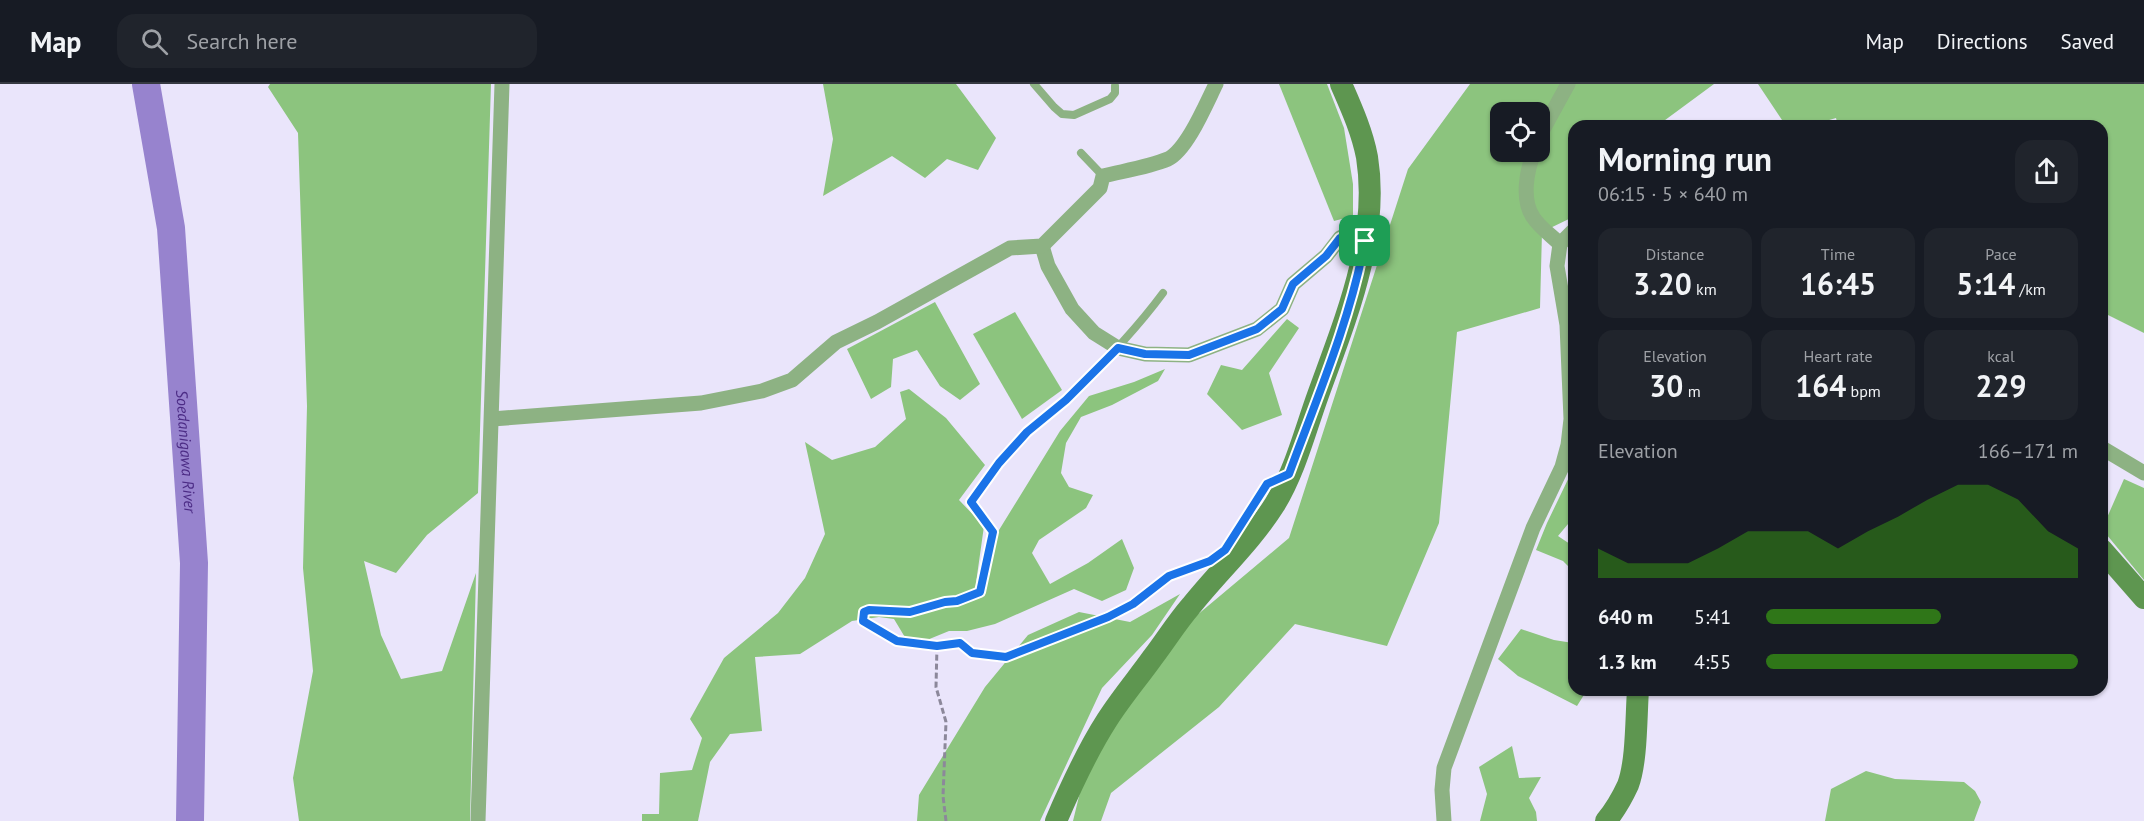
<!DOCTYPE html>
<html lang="en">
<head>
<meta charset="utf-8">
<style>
  body { margin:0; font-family:"PT Sans",sans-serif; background:#20242c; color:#f1f3f6; height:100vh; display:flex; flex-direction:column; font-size:22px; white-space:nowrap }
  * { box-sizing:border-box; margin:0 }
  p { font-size:20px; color:#9ea1a6 }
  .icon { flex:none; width:33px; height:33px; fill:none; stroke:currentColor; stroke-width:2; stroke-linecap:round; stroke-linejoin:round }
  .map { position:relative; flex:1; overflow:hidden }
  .panel { position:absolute; left:1568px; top:36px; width:540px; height:576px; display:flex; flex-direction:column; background:#171b24; border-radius:18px; box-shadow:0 2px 4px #0004 }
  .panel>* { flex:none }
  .tools { position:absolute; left:1490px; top:18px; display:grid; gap:12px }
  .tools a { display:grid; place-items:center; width:60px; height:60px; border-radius:12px; background:#171b24; box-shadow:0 2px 4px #0004; font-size:30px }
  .pin { position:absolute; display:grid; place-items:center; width:51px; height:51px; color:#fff; margin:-26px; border-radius:12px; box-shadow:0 3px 9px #0006 }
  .round { display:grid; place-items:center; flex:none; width:63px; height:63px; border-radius:18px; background:#20242c }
  .overview { display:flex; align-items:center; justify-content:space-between; height:102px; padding:0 30px }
  h1 { font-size:33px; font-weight:700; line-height:45px }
  .stats { display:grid; grid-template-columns:repeat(3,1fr); gap:9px; height:102px; padding:6px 30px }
  .stats div { display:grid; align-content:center; border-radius:15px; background:#20242c; text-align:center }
  .stats b { font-size:30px; font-weight:700 }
  .stats small { font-size:16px; font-weight:400 }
  .stats p { font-size:16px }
  .chart { height:168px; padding:12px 30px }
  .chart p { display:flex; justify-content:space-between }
  .chart svg { width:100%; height:108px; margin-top:6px; fill:#2f7618; opacity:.7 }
  ul { padding:0 30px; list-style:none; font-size:20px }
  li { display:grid; grid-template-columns:96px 72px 1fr; align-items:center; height:45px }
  li i { height:15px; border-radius:8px; background:#2f7618 }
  header { display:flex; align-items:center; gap:36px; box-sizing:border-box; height:84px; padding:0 30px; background:#171b24; border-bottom:2px solid #363941 }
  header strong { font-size:28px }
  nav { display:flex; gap:33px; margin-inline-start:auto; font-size:21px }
  .search { width:420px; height:54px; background:#20242c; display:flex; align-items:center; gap:15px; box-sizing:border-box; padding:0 21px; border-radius:18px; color:#9ea1a6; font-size:22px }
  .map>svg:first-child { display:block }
  .forest { fill:#8cc47e; fill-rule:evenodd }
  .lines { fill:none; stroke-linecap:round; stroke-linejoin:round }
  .river { stroke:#9783ce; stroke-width:28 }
  .path { stroke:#8c889a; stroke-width:3; stroke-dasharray:6 3; stroke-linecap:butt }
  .lane { stroke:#8db283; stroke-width:8 }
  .street { stroke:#8db283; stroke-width:15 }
  .secondary { stroke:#5e9650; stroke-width:22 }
  .route-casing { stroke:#fff; stroke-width:12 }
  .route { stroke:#1a73e8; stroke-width:8 }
  .labels { text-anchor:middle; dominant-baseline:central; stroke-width:4.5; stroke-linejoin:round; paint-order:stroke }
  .water-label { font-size:16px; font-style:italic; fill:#4c2c85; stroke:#eae5fb }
</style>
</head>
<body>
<header>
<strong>Map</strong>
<div class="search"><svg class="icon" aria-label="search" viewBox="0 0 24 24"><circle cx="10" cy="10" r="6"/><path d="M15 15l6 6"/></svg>Search here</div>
<nav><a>Map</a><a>Directions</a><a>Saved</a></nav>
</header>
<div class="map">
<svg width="2144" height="737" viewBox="0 0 2144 737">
  <rect width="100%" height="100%" fill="#eae5fb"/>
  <g class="forest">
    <polygon points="270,0 491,0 478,409 427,451 396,489 364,477 381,551 401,595 442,587 476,489 470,737 299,737 293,694 313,587 303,484 307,322 298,49 268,3"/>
    <polygon points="823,0 956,0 996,54 978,86 947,75 925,94 892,72 823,112 833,55"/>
    <polygon points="1279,0 1327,0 1344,44 1353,100 1353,132 1334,137"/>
    <path d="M1470,0H1714L1657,42H1574L1573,133L1542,148L1540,224L1457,248L1439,439L1387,562L1295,540L1219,623L1111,709L1101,737H1073L1082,700L1117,621L1196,532L1289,454L1408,85ZM1500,28H1539V68H1500Z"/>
    <polygon points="1758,0 2144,0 2144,249 2102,228 2102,42 1838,42 1836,34 1809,42 1786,42"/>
    <polygon points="935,218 980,300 960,316 940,302 917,266 893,275 891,303 871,315 847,265"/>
    <polygon points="1015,228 1062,306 1022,335 973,250"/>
    <polygon points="1287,235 1299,244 1269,289 1282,331 1242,346 1207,310 1221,281 1242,286"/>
    <polygon points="1165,285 1158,297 1112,321 1081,333 1066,359 1061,389 1069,403 1093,411 1086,424 1039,456 1032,469 1050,500 1088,479 1122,455 1134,484 1126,506 1102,517 1074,505 995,540 967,547 949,547 927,556 906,555 894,535 879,533 852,537 800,570 755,573 762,647 730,650 710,678 698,737 642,737 642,730 659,730 660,689 692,686 702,654 690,635 724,574 778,529 805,494 825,450 805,358 832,376 875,363 906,335 900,308 909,305 946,334 985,381 959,416 984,442 976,499 991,459 1060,347 1089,312 1134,298"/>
    <polygon points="1573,385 1573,434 1558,452 1573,462 1573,487 1563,477 1536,466 1547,439"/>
    <polygon points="2124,395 2144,404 2144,496 2102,445"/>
    <polygon points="1180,510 1152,551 1102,604 1040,737 917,737 919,711 985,603 1028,551 1079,528 1130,538"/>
    <polygon points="1521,545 1554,556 1573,559 1574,606 1587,606 1577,622 1518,592 1498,575"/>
    <polygon points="1512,662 1519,694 1541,693 1529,714 1536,728 1537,737 1480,737 1487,710 1479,683"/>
    <polygon points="1866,687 1895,695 1964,698 1975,707 1981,718 1974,737 1825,737 1831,705"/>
  </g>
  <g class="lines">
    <path class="river" id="s1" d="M146,0L171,144L194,479L190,737"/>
    <g class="path">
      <polyline points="937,562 897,557 863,537 864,528 869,526 910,528 945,518 957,517 980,508 993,448 977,426"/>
      <polyline points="946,737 943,712 946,638 936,603 937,562 960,559 972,569 1006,573 1108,533 1133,520 1169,492 1202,480"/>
    </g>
    <g class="lane">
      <polyline points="1034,0 1054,23 1062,30 1074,31 1110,15 1115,9 1115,2"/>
      <polyline points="1081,69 1103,92"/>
      <path d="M971,418C988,394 1005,371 1026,350C1038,336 1055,327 1068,314C1102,281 1135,247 1163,209"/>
      <polyline points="1225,466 1267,400 1282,394"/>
    </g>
    <g class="street">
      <polyline points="1539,53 1568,0"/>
      <path d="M1534,68C1527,86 1521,115 1533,133C1539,143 1552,152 1560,160"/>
      <polyline points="1042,162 1048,182 1072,225 1094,249 1118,264 1145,270 1189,271 1257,245 1282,225 1293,200 1326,172 1340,154 1344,152 1365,157"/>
      <path d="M492,335L701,319L762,307L792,296L836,258L877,238L1010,164L1042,162L1100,104L1103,92C1123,87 1149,83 1168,75C1187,66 1206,20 1216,0"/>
      <polyline points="2102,364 2144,389"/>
      <polyline points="478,737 502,0"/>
      <polyline points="1444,737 1442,706 1444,684 1533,444 1562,383 1568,361 1571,335 1567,241 1557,182 1560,160 1574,146"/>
    </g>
    <g class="secondary">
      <polyline points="2102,466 2144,514"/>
      <path d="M1056,737C1071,702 1087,667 1107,636C1121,614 1138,594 1153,573C1166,556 1177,538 1191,522C1219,487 1251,458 1275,420C1295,387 1305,347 1318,311C1345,236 1380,154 1367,73C1362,47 1351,23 1341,0"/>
      <path d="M1606,737C1615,726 1622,714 1628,701C1637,677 1636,633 1638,606"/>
    </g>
  </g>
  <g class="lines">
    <defs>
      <path id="route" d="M1344,152L1365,157C1350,237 1317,314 1289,390L1267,400L1225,466L1210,477L1169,492L1133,520L1108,533L1006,573L972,569L960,559L937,562L897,557L863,537L864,528L869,526L910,528L945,518L957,517L980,508L993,448L971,418L999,379L1027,348L1066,316L1118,264L1145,270L1189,271L1257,245L1282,225L1293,200L1326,172L1340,154Z"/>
    </defs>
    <use href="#route" class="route-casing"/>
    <use href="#route" class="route"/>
  </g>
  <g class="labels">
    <g class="water-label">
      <text stroke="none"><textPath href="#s1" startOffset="370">Soedanigawa River</textPath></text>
    </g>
  </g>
</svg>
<div class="tools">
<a><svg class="icon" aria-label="locate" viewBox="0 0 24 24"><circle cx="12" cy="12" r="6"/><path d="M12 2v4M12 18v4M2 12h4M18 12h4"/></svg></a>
</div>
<div class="pin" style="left:1365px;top:157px;background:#1e9e55"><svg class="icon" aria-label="arrive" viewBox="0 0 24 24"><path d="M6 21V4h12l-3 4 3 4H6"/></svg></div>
<section class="panel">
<div class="overview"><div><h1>Morning run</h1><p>06:15 · 5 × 640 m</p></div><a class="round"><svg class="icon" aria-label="share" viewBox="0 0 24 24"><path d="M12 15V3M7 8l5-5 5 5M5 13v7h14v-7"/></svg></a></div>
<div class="stats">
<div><p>Distance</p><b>3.20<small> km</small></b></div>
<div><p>Time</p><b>16:45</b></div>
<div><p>Pace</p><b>5:14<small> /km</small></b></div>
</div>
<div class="stats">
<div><p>Elevation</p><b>30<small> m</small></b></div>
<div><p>Heart rate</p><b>164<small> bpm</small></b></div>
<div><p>kcal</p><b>229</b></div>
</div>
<div class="chart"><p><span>Elevation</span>166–171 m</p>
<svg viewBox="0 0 160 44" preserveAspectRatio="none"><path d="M0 44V32L10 38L20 38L30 38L40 32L50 25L60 25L70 25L80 32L90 25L100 19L110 12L120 6L130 6L140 12L150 25L160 32V44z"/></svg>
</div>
<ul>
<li><b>640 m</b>5:41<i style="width:56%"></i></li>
<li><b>1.3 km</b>4:55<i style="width:100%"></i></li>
</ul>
</section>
</div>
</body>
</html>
